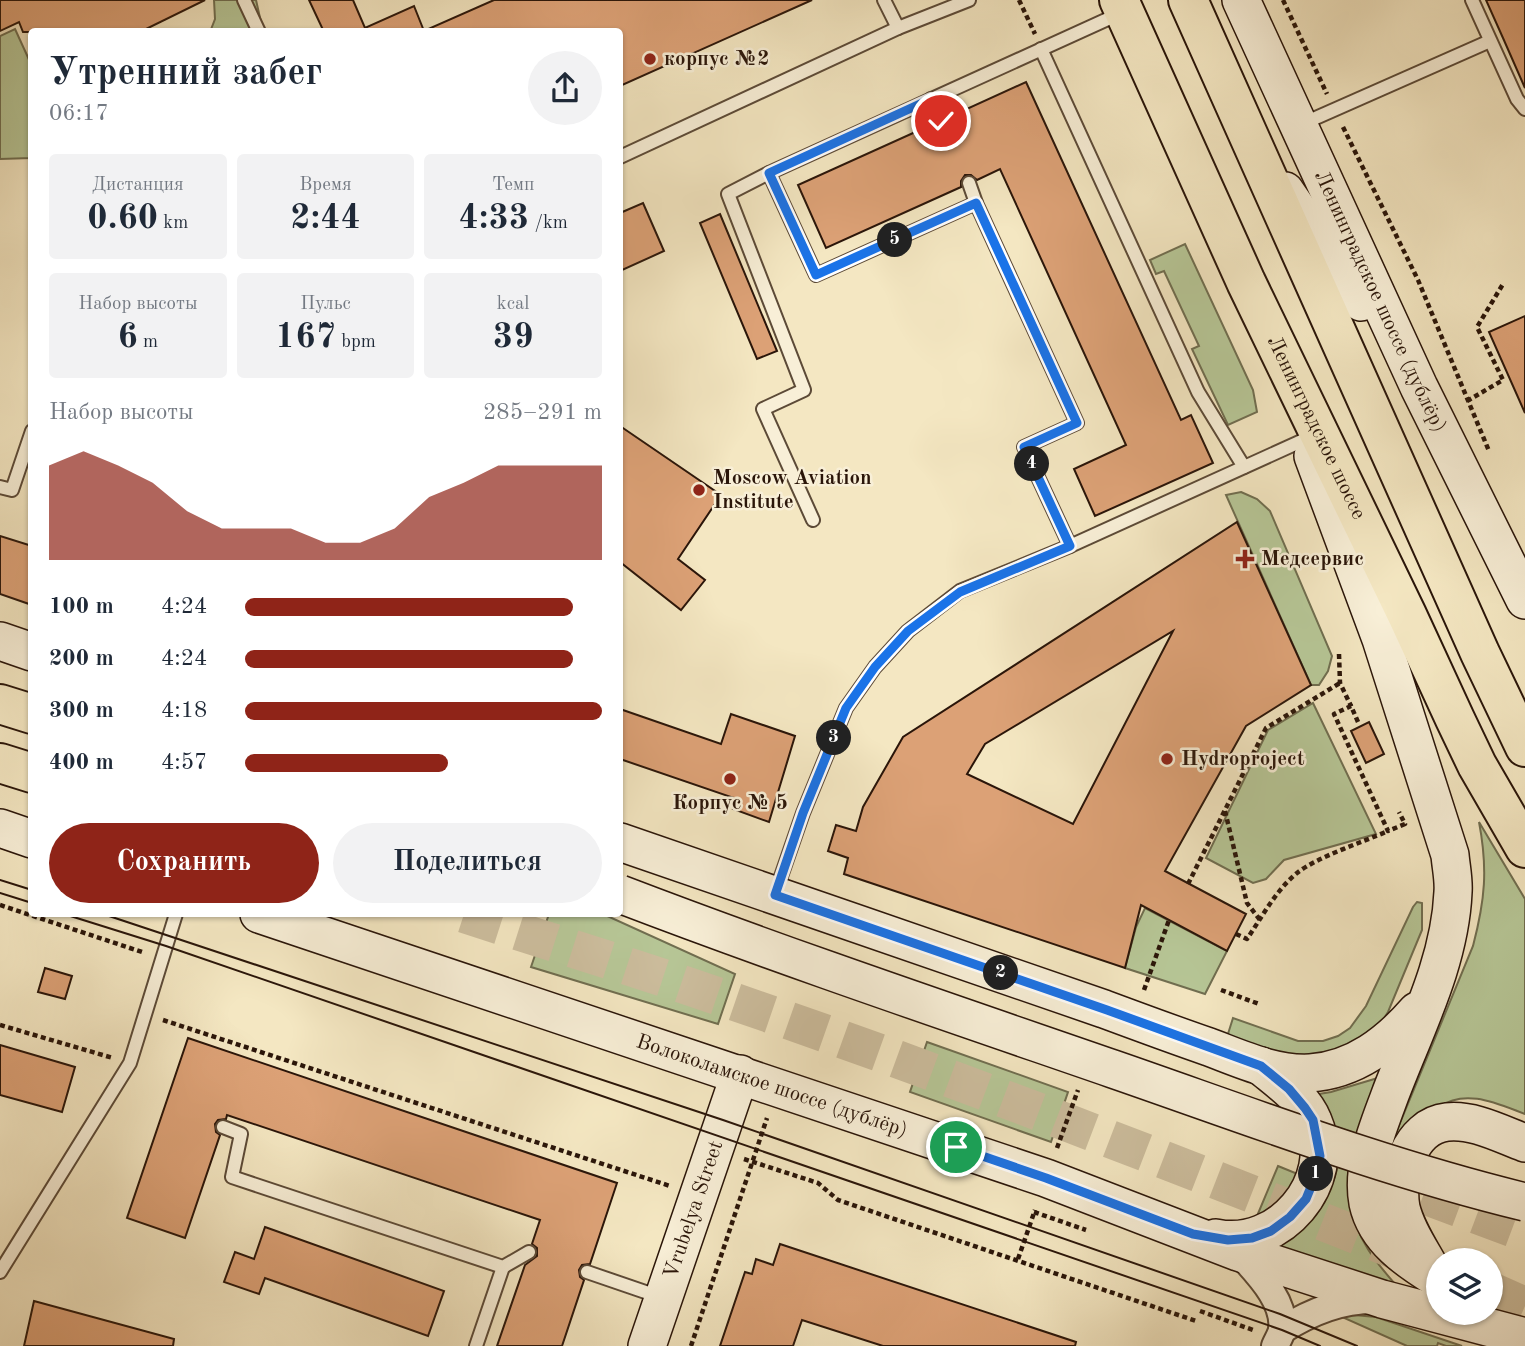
<!DOCTYPE html>
<html lang="ru">
<head>
<meta charset="utf-8">
<style>
  body { margin:0; font-family:"Old Standard TT",serif; background:#f2f2f3; color:#1f2937; height:100vh; display:flex; flex-direction:column; font-size:26px; white-space:nowrap }
  * { box-sizing:border-box; margin:0 }
  p { font-size:23px; color:#747a83 }
  .icon { flex:none; width:38px; height:38px; fill:none; stroke:currentColor; stroke-width:2; stroke-linecap:round; stroke-linejoin:round }
  .map { position:relative; flex:1; overflow:hidden }
  .side { position:absolute; left:28px; top:28px; width:595px; height:889px; display:flex; flex-direction:column; background:#fff; border-radius:7px; box-shadow:0 2px 5px #0004 }
  .side>* { flex:none }
  .buttons { position:absolute; left:1426px; top:1248px; display:grid; gap:14px }
  .buttons a { display:grid; place-items:center; width:77px; height:77px; border-radius:50%; background:#fff; box-shadow:0 2px 5px #0004; font-size:35px }
  .pin { position:absolute; display:grid; place-items:center; width:60px; height:60px; color:#fff; margin:-30px; border:4px solid #fff; border-radius:50%; box-shadow:0 2px 7px #0007 }
  .km { position:absolute; width:35px; height:35px; margin:-18px; border-radius:50%; background:#222; color:#fff; font-size:19px; line-height:35px; text-align:center }
  .round { display:grid; place-items:center; flex:none; width:74px; height:74px; border-radius:37px; background:#f2f2f3 }
  .summary { display:flex; align-items:center; justify-content:space-between; height:119px; padding:0 21px }
  h1 { font-size:38px; font-weight:600; line-height:52px }
  .figures { display:grid; grid-template-columns:repeat(3,1fr); gap:10px; height:119px; padding:7px 21px }
  .figures div { display:grid; align-content:center; border-radius:7px; background:#f2f2f3; text-align:center }
  .figures b { font-size:35px; font-weight:600 }
  .figures small { font-size:19px; font-weight:400 }
  .figures p { font-size:19px }
  .chart { height:196px; padding:14px 21px }
  .chart p { display:flex; justify-content:space-between }
  .chart svg { width:100%; height:126px; margin-top:7px; fill:#8f2418; opacity:.7 }
  .cta { display:flex; gap:14px; margin-top:auto; padding:14px 21px }
  .cta a { flex:1; height:80px; border-radius:42px; background:#8f2418; color:#fff; font-size:28px; font-weight:600; line-height:80px; text-align:center }
  .cta a+a { background:#f2f2f3; color:#1f2937 }
  ul { padding:0 21px; list-style:none; font-size:23px }
  li { display:grid; grid-template-columns:112px 84px 1fr; align-items:center; height:52px }
  li i { height:18px; border-radius:9px; background:#8f2418 }
  .map>svg:first-child { display:block }
  .green { fill:#b7c797; stroke:#706e50; stroke-width:2 }
  .building { fill:#dca176; stroke:#2a1509; stroke-width:2; fill-rule:evenodd }
  .lines { fill:none; stroke-linecap:round; stroke-linejoin:round }
  .primary-tunnel { stroke:#ccbd9d; stroke-width:38; stroke-dasharray:38 19; stroke-linecap:butt }
  .lane-casing { stroke:#5c4a37; stroke-width:16 }
  .street-casing { stroke:#5c4a37; stroke-width:30 }
  .secondary-casing { stroke:#2a1509; stroke-width:40 }
  .primary-casing { stroke:#2a1509; stroke-width:42 }
  .path { stroke:#2a1509; stroke-width:4.5; stroke-dasharray:5 3.5; stroke-linecap:butt }
  .lane { stroke:#f8efd7; stroke-width:12 }
  .street { stroke:#f8efd7; stroke-width:26 }
  .secondary { stroke:#f8efd7; stroke-width:37 }
  .primary { stroke:#f4e7c2; stroke-width:38 }
  .tram { stroke:#2a1509; stroke-width:2 }
  .secondary-bridge-casing { stroke:#2a1509; stroke-width:40; stroke-linecap:butt }
  .secondary-bridge { stroke:#f8efd7; stroke-width:37 }
  .route-casing { stroke:#fff; stroke-width:14 }
  .route { stroke:#1a73e8; stroke-width:9 }
  .poi-dot { fill:#8f2418; stroke:#f8efd7; stroke-width:2.5 }
  .labels { text-anchor:middle; dominant-baseline:central; stroke-width:5; stroke-linejoin:round; paint-order:stroke }
  .poi-label { font-size:21px; font-weight:bold; fill:#2a1509; stroke:#f8efd7; text-anchor:start }
  .street-label { font-size:21px; fill:#2a1509; stroke:#f8efd7 }
</style>
</head>
<body>
<div class="map">
<svg width="1525" height="1346" viewBox="0 0 1525 1346">
  <rect width="100%" height="100%" fill="#f4e7c2"/>
  <filter id="stains"><feTurbulence type="fractalNoise" baseFrequency=".00286" numOctaves="4"/><feColorMatrix values="0 0 0 0 .2 0 0 0 0 .09 0 0 0 0 .02 0 0 0 .5 -.17"/></filter>
  <radialGradient id="worn" r=".72"><stop offset=".6" stop-color="#630" stop-opacity="0"/><stop offset="1" stop-color="#630" stop-opacity=".3"/></radialGradient>
  <g class="green">
    <polygon points="214,0 256,0 263,31 210,32 215,19"/>
    <polygon points="15,29 31,64 31,158 0,159 0,36"/>
    <polygon points="1185,244 1253,390 1257,412 1228,425 1192,349 1199,346 1164,271 1156,274 1150,260"/>
    <polygon points="1241,492 1257,499 1270,511 1332,656 1328,671 1319,685 1311,685 1226,495"/>
    <polygon points="1313,703 1376,834 1284,860 1266,879 1253,883 1206,858 1268,730"/>
    <path d="M1479,822L1525,899V1114C1498,1104 1466,1088 1439,1107C1427,1115 1417,1128 1406,1138L1395,1135L1473,946C1485,900 1488,869 1479,822Z"/>
    <polygon points="1417,902 1422,903 1422,930 1388,1012 1380,1025 1341,1054 1291,1058 1227,1037 1233,1018 1298,1041 1323,1041 1338,1036 1350,1028 1366,1006 1413,907"/>
    <polygon points="1145,908 1227,951 1205,994 1125,968 1136,927"/>
    <polygon points="549,914 603,914 735,974 718,1024 531,967"/>
    <polygon points="927,1042 1068,1092 1051,1142 910,1092"/>
    <path d="M1381,1077L1349,1197C1355,1239 1376,1263 1403,1293L1276,1245C1290,1231 1320,1206 1329,1190C1348,1155 1337,1123 1313,1095L1331,1092Z"/>
    <polygon points="1278,1166 1305,1177 1293,1199 1257,1216"/>
    <polygon points="1354,1315 1376,1317 1462,1346 1446,1346 1438,1343 1437,1346 1407,1346 1342,1317"/>
  </g>
  <g class="building">
    <polygon points="0,0 205,0 140,32 23,32 19,22 0,31"/>
    <polygon points="309,0 353,0 365,28 414,6 424,31 494,0 812,0 620,86 620,32 324,32"/>
    <polygon points="1486,0 1525,0 1525,88 1503,38"/>
    <polygon points="1026,82 1181,420 1191,415 1213,463 1095,516 1074,469 1126,445 1000,169 977,180 971,175 965,175 961,181 961,187 826,248 798,185 933,124 939,130 945,129 950,123 949,117"/>
    <polygon points="643,203 664,251 620,271 620,213"/>
    <polygon points="720,214 777,351 757,359 700,223"/>
    <polygon points="1525,316 1525,413 1489,332"/>
    <polygon points="620,426 721,495 678,559 705,580 681,610 620,562"/>
    <path d="M1237,522L1311,685L1246,726L1165,871L1246,914L1227,951L1141,905L1125,968L844,874L848,858L828,851L836,825L856,831L863,807L903,737ZM1173,631L1073,824L967,774L985,744Z"/>
    <polygon points="0,536 32,546 32,605 0,594"/>
    <polygon points="620,709 721,744 731,714 795,736 769,822 733,809 737,799 620,759"/>
    <polygon points="1369,722 1384,754 1366,763 1351,731"/>
    <polygon points="45,968 72,976 65,999 38,992"/>
    <polygon points="188,1038 617,1183 590,1264 582,1265 579,1270 580,1277 584,1280 562,1346 497,1346 525,1265 537,1256 537,1248 532,1244 540,1220 227,1115 226,1119 218,1120 215,1124 216,1132 220,1135 185,1238 127,1218"/>
    <polygon points="0,1045 75,1067 62,1112 0,1095"/>
    <polygon points="265,1227 444,1291 428,1336 265,1278 259,1294 224,1282 235,1252 254,1259"/>
    <polygon points="780,1244 1076,1342 1075,1346 883,1346 802,1320 793,1346 720,1346 745,1272 752,1274 756,1259 773,1265"/>
    <polygon points="34,1301 174,1339 173,1346 24,1346"/>
  </g>
  <g class="lines">
    <g class="primary-tunnel">
      <path d="M464,914C551,942 639,969 726,999C956,1077 1183,1167 1410,1256"/>
      <polyline points="1370,1175 1525,1233"/>
      <polyline points="1491,1291 1525,1306"/>
    </g>
    <defs>
      <g id="lane">
        <polyline points="244,0 259,32"/>
        <polyline points="884,0 898,28"/>
        <polyline points="1472,0 1517,99 1525,109"/>
        <polyline points="1121,13 769,173 816,275 976,203 1077,423 1024,447 1070,546 1306,439"/>
        <polyline points="1041,49 1198,392 1244,467"/>
        <polyline points="931,99 941,121"/>
        <polyline points="1302,124 1490,41"/>
        <polyline points="620,157 898,28 969,0"/>
        <polyline points="769,173 728,194 804,390 763,409 813,520"/>
        <polyline points="969,183 976,203"/>
        <polyline points="0,487 12,490 32,431"/>
        <polyline points="776,891 803,813 846,708 875,667 908,631 960,591 1070,546"/>
        <polyline points="223,1127 241,1134 232,1177 503,1267 529,1252"/>
        <polyline points="0,1272 130,1063 176,914"/>
        <polyline points="587,1272 660,1297"/>
        <polyline points="476,1346 503,1267"/>
      </g>
      <g id="street">
        <path d="M1242,1256C1258,1274 1286,1302 1282,1330C1281,1335 1277,1341 1275,1346"/>
        <path d="M1282,1330C1309,1313 1341,1300 1372,1300"/>
      </g>
      <g id="secondary">
        <path id="s1" d="M1241,0L1419,387L1525,600"/>
        <polyline points="1285,191 1361,302"/>
        <path d="M1313,456L1381,639L1450,855C1451,867 1454,880 1453,892C1450,963 1415,1029 1390,1095C1378,1128 1361,1166 1368,1203C1376,1240 1409,1261 1438,1279"/>
        <polyline points="0,641 32,652"/>
        <polyline points="0,828 32,839"/>
        <path d="M620,842C781,898 943,953 1104,1009C1139,1022 1174,1035 1209,1047C1241,1059 1275,1075 1310,1073C1355,1070 1389,1043 1417,1011"/>
        <path id="s2" d="M259,914L1046,1178L1238,1252L1382,1299L1525,1337"/>
        <path d="M1216,1238C1279,1251 1339,1182 1313,1121C1304,1098 1280,1082 1261,1066"/>
        <path d="M1429,1266C1419,1248 1406,1229 1401,1208C1395,1176 1410,1126 1447,1122C1473,1119 1501,1134 1525,1143"/>
        <path id="s3" d="M647,1346L740,1074"/>
      </g>
      <g id="primary">
        <path id="s4" d="M1119,0L1246,282L1407,615L1455,719L1477,765L1525,848"/>
        <polyline points="1188,0 1480,653 1525,747"/>
        <polyline points="0,704 32,714"/>
        <polyline points="0,763 32,773"/>
      </g>
    </defs>
    <use href="#lane" class="lane-casing"/>
    <use href="#street" class="street-casing"/>
    <use href="#secondary" class="secondary-casing"/>
    <use href="#primary" class="primary-casing"/>
    <g class="path">
      <polyline points="1019,0 1035,34"/>
      <polyline points="1283,0 1327,94"/>
      <polyline points="1343,127 1418,280 1489,451"/>
      <polyline points="1467,401 1503,380 1477,327 1503,284"/>
      <polyline points="1339,654 1340,683 1351,706"/>
      <polyline points="1358,722 1351,706 1334,714 1388,831 1405,824 1399,812"/>
      <polyline points="1225,811 1247,903 1260,920"/>
      <polyline points="1188,884 1266,728 1340,683"/>
      <polyline points="0,905 145,953"/>
      <path d="M1236,934L1247,939C1262,917 1276,890 1297,873C1317,857 1363,842 1388,831"/>
      <polyline points="1144,990 1169,920"/>
      <polyline points="1221,990 1259,1004"/>
      <polyline points="163,1020 670,1186"/>
      <polyline points="0,1025 113,1058"/>
      <polyline points="1057,1148 1078,1090"/>
      <polyline points="744,1159 818,1183 838,1200 1196,1321"/>
      <polyline points="1034,1212 1086,1230"/>
      <polyline points="1018,1259 1035,1210"/>
      <polyline points="1200,1311 1253,1330"/>
      <polyline points="691,1346 767,1118"/>
    </g>
    <use href="#lane" class="lane"/>
    <use href="#street" class="street"/>
    <use href="#secondary" class="secondary"/>
    <use href="#primary" class="primary"/>
    <g class="tram">
      <polyline points="0,880 32,890"/>
      <polyline points="0,893 32,903"/>
      <polyline points="64,914 166,946 1282,1330 1320,1346"/>
      <polyline points="103,914 723,1120 1280,1314 1357,1346"/>
    </g>
    <defs>
      <path id="secondary-bridge" d="M620,894C782,956 948,1012 1113,1069C1249,1116 1385,1168 1525,1202"/>
    </defs>
    <use href="#secondary-bridge" class="secondary-bridge-casing"/>
    <use href="#secondary-bridge" class="secondary-bridge"/>
  </g>
  <g class="lines">
    <defs>
      <polyline id="route" points="941,121 931,99 769,173 816,275 976,203 1077,423 1024,447 1070,546 960,592 908,631 875,667 846,708 803,813 775,895 1107,1010 1261,1066 1289,1089 1305,1108 1313,1120 1320,1156 1315,1177 1306,1199 1290,1217 1271,1231 1252,1238 1228,1240 1193,1234 1046,1178 956,1147"/>
    </defs>
    <use href="#route" class="route-casing"/>
    <use href="#route" class="route"/>
  </g>
  <g class="poi-dot">
    <circle cx="650" cy="59" r="7"/>
    <circle cx="699" cy="490" r="7"/>
    <path d="M1241.5 548.5h7v7h7v7h-7v7h-7v-7h-7v-7h7z"/>
    <circle cx="1167" cy="759" r="7"/>
    <circle cx="730" cy="779" r="7"/>
  </g>
  <g class="labels">
    <g class="poi-label">
      <text x="664" y="59">корпус №2</text>
      <text x="713" y="478">Moscow Aviation<tspan x="713" dy="24">Institute</tspan></text>
      <text x="1261" y="559">Медсервис</text>
      <text x="1181" y="759">Hydroproject</text>
      <text x="730" y="803" text-anchor="middle">Корпус № 5</text>
    </g>
    <g class="street-label">
      <text stroke="none"><textPath href="#s1" startOffset="332">Ленинградское шоссе (дублёр)</textPath></text>
      <text stroke="none"><textPath href="#s4" startOffset="471">Ленинградское шоссе</textPath></text>
      <text stroke="none"><textPath href="#s2" startOffset="541">Волоколамское шоссе (дублёр)</textPath></text>
      <text stroke="none"><textPath href="#s3" startOffset="144">Vrubelya Street</textPath></text>
    </g>
  </g>
  <rect width="100%" height="100%" filter="url(#stains)"/>
  <rect width="100%" height="100%" fill="url(#worn)"/>
</svg>
<div class="buttons">
<a><svg class="icon" aria-label="layers" viewBox="0 0 24 24"><path d="M12 4l9 5-9 5-9-5zM3 14l9 5 9-5"/></svg></a>
</div>
<div class="pin" style="left:956px;top:1147px;background:#1e9e55"><svg class="icon" aria-label="arrive" viewBox="0 0 24 24"><path d="M6 21V4h12l-3 4 3 4H6"/></svg></div>
<div class="pin" style="left:941px;top:121px;background:#d93025"><svg class="icon" aria-label="check" viewBox="0 0 24 24"><path d="M5 12l5 5 9-10"/></svg></div>
<b class="km" style="left:1316px;top:1174px">1</b>
<b class="km" style="left:1001px;top:973px">2</b>
<b class="km" style="left:834px;top:738px">3</b>
<b class="km" style="left:1032px;top:464px">4</b>
<b class="km" style="left:895px;top:240px">5</b>
<section class="side">
<div class="summary"><div><h1>Утренний забег</h1><p>06:17</p></div><a class="round"><svg class="icon" aria-label="share" viewBox="0 0 24 24"><path d="M12 15V3M7 8l5-5 5 5M5 13v7h14v-7"/></svg></a></div>
<div class="figures">
<div><p>Дистанция</p><b>0.60<small> km</small></b></div>
<div><p>Время</p><b>2:44</b></div>
<div><p>Темп</p><b>4:33<small> /km</small></b></div>
</div>
<div class="figures">
<div><p>Набор высоты</p><b>6<small> m</small></b></div>
<div><p>Пульс</p><b>167<small> bpm</small></b></div>
<div><p>kcal</p><b>39</b></div>
</div>
<div class="chart"><p><span>Набор высоты</span>285–291 m</p>
<svg viewBox="0 0 160 44" preserveAspectRatio="none"><path d="M0 44V11L10 6L20 11L30 17L40 27L50 33L60 33L70 33L80 38L90 38L100 33L110 22L120 17L130 11L140 11L150 11L160 11V44z"/></svg>
</div>
<ul>
<li><b>100 m</b>4:24<i style="width:92%"></i></li>
<li><b>200 m</b>4:24<i style="width:92%"></i></li>
<li><b>300 m</b>4:18<i style="width:100%"></i></li>
<li><b>400 m</b>4:57<i style="width:57%"></i></li>
</ul>
<div class="cta"><a>Сохранить</a><a>Поделиться</a></div>
</section>
</div>
</body>
</html>
